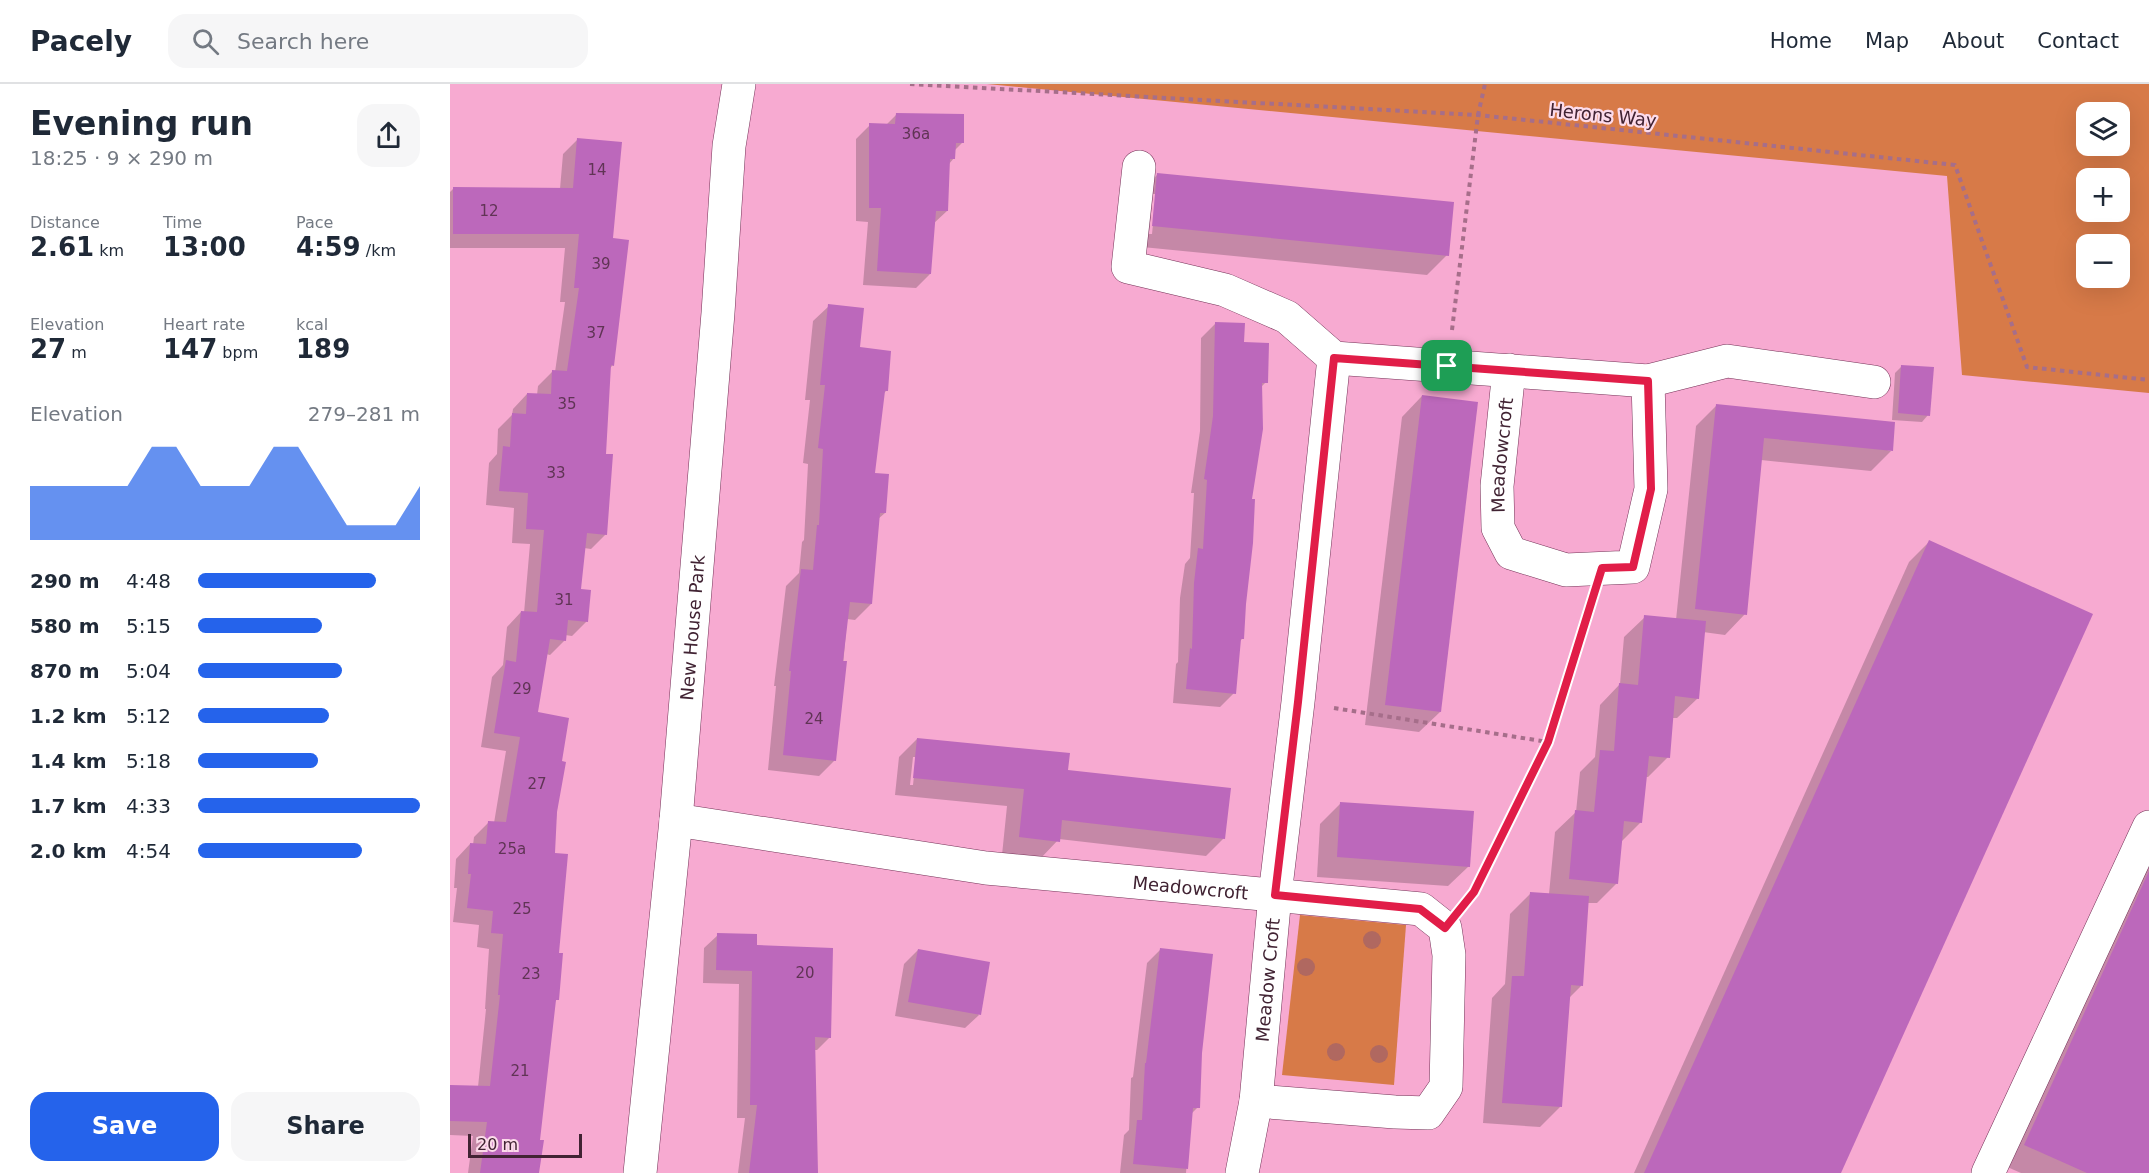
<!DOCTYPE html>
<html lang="en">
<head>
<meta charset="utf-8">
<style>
  body { margin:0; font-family:"DejaVu Sans",sans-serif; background:#f6f6f7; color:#1f2937; height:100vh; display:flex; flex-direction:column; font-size:22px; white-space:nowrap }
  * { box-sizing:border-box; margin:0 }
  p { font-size:20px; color:#747a83 }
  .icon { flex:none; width:33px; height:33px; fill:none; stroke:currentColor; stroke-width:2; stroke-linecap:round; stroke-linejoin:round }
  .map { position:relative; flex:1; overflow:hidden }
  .side { display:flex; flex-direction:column; background:#fff; width:450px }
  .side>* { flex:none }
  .fabs { position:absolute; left:1626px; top:18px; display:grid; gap:12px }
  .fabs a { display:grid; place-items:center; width:54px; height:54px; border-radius:12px; background:#fff; box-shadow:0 6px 24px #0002; font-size:30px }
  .scale { position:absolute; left:18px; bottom:15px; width:114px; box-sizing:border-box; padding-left:6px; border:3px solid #412333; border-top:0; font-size:16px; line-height:21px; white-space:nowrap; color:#412333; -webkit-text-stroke:4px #fcdbea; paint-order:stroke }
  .pin { position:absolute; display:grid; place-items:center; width:51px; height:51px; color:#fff; margin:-26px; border-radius:12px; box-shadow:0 3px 9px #0006 }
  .round { display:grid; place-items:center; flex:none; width:63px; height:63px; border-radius:18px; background:#f6f6f7 }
  .head { display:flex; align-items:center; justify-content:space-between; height:102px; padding:0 30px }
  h1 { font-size:33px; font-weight:600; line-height:45px }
  .metrics { display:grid; grid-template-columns:repeat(3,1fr); gap:9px; height:102px; padding:6px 30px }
  .metrics div { display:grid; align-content:center }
  .metrics b { font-size:26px; font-weight:600 }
  .metrics small { font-size:16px; font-weight:400 }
  .metrics p { font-size:16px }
  .chart { height:168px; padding:12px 30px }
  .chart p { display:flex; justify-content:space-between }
  .chart svg { width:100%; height:108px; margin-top:6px; fill:#2563eb; opacity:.7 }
  .button { display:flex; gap:12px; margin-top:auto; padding:12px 30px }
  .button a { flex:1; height:69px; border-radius:18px; background:#2563eb; color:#fff; font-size:24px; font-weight:600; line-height:69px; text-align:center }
  .button a+a { background:#f6f6f7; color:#1f2937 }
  ul { padding:0 30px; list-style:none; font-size:20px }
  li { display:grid; grid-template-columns:96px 72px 1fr; align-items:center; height:45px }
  li i { height:15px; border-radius:8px; background:#2563eb }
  header { display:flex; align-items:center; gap:36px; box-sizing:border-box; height:84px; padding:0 30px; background:#fff; border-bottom:2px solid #e0e1e3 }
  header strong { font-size:28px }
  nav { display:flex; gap:33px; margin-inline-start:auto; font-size:21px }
  .search { width:420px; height:54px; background:#f6f6f7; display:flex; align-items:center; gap:15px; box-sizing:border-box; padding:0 21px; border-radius:18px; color:#747a83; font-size:22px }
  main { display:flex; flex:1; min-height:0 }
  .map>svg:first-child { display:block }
  .green { fill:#d77a48; fill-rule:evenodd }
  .shadow { fill:#0003; fill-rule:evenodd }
  .building { fill:#bc68bb }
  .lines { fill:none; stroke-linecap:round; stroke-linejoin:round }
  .minor-casing { stroke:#753358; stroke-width:34 }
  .path { stroke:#a66e8a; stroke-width:4; stroke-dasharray:4.5 4.5; stroke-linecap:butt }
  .minor { stroke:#fff; stroke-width:33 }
  .tree { fill:#b06860 }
  .route-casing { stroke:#fff; stroke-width:12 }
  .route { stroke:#e11d48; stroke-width:8 }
  .labels { text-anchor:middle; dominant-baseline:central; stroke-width:4.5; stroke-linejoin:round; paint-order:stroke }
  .number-label { font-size:15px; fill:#603455 }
  .street-label { font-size:18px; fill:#412333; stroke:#fcdbea }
</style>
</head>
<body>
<header>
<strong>Pacely</strong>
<div class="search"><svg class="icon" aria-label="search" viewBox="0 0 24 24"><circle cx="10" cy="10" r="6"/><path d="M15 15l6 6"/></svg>Search here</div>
<nav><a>Home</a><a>Map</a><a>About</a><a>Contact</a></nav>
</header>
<main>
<section class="side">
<div class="head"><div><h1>Evening run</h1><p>18:25 · 9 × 290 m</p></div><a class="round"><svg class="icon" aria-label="share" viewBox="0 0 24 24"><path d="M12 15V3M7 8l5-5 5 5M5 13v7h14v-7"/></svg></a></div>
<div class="metrics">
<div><p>Distance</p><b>2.61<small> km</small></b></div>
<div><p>Time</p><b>13:00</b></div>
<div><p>Pace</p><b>4:59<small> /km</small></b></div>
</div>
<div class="metrics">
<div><p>Elevation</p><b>27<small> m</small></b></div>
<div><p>Heart rate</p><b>147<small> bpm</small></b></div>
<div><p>kcal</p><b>189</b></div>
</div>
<div class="chart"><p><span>Elevation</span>279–281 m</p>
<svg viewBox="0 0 160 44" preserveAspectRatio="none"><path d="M0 44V22L10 22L20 22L30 22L40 22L50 6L60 6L70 22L80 22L90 22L100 6L110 6L120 22L130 38L140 38L150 38L160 22V44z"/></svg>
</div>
<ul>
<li><b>290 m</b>4:48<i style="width:80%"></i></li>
<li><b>580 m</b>5:15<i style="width:56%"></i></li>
<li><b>870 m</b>5:04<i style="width:65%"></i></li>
<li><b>1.2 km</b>5:12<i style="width:59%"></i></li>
<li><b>1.4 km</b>5:18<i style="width:54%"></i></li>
<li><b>1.7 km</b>4:33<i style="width:100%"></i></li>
<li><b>2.0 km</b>4:54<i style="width:74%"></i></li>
</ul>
<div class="button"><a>Save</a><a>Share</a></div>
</section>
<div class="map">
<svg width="1699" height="1089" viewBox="0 0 1699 1089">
  <rect width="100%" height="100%" fill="#f7aad1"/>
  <g class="green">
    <path d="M537,0H1699V309L1512,291L1497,92ZM1636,28H1670V62H1636ZM1636,94H1670V128H1636ZM1636,160H1670V194H1636Z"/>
    <polygon points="850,831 956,841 944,1001 832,991"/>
  </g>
  <g class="shadow">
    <polygon points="446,31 512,59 504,67 504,74 499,80 497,127 483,140 480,190 466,204 413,201 418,138 406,137 406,55 420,41 436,41"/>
    <polygon points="128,55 161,156 163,281 159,285 155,371 156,450 141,465 134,464 130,506 137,537 122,552 115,551 115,556 100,571 96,570 87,630 111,679 103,771 108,870 107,915 104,919 88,1057 88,1089 18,1089 23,1052 0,1051 0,1002 28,1003 36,925 35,925 39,865 27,863 29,841 3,838 7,804 4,804 6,775 20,760 23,761 24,753 38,739 44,739 56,667 31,663 42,593 53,581 57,543 71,528 74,529 80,460 62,459 64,424 36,421 39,379 47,370 48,345 62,331 63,325 77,310 87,311 88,302 102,288 105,288 115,218 110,218 115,164 0,164 0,108 3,105 110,105 113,70"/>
    <path d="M708,90L997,171L977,191L682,162L687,111ZM703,110H706L702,150H699Z"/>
    <polygon points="379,222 436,307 433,310 423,390 435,429 428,435 421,520 405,536 397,535 385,676 369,692 318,686 326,602 324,602 336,502 349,489 352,458 354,456 358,380 353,379 360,316 355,316 363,237"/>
    <polygon points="765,240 792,259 816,298 810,304 800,416 793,554 789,558 784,609 770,623 723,619 726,580 728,578 730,514 735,480 740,474 744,409 741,409 750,347 751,254"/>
    <polygon points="1452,282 1478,331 1472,338 1442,336 1445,289"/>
    <polygon points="972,312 990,628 969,648 915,641 952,333"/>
    <polygon points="1267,321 1441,367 1421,387 1311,376 1295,530 1275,551 1253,548 1248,614 1227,634 1222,634 1218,673 1198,693 1195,693 1191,738 1171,758 1167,799 1147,819 1137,819 1131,902 1118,915 1110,1023 1090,1043 1033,1039 1042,914 1055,900 1060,830 1081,809 1099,810 1105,748 1126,728 1130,688 1145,673 1150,621 1170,600 1174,553 1195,533 1226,536 1246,342"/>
    <polygon points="1479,458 1389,1089 1184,1089 1459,478"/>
    <path d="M467,655L617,687L774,754L756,772L609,755L590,775L552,771L557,722L445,711L449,673ZM463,673H466L463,701H460Z"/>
    <polygon points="891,719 1019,782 998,802 867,793 870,740"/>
    <polygon points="1699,755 1699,1089 1571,1089 1555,1082"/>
    <polygon points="268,851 305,863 380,953 367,966 364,966 366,1089 288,1089 295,1034 287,1034 289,900 253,899 254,864"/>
    <polygon points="711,865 751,969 748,1023 741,1030 736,1089 670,1089 674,1051 679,1046 681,994 683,993 697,879"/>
    <polygon points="468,866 529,931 515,944 445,932 454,880"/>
  </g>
  <g class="building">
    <polygon points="446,29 514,30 514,59 506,59 505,75 500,75 498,127 486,127 481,190 427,187 431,124 419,124 419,39 445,40"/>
    <polygon points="127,54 172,58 163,154 179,156 164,282 161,281 156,370 163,370 157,451 137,449 131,505 141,506 138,538 118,536 116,557 100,555 88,628 119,634 112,677 116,678 107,728 105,769 118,770 109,869 113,869 109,916 106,916 90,1056 94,1056 89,1089 30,1089 37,1038 0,1037 0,1001 40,1002 50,911 48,911 53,850 41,849 43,827 17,824 21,790 18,790 20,759 36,760 38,737 56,738 70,653 44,649 56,576 66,578 71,527 87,528 94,446 76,445 78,409 49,407 53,362 60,363 62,329 76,330 77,309 101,310 102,286 117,287 129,204 124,204 129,150 3,150 3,103 123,104"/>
    <polygon points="707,89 1004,118 999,172 702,142"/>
    <polygon points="378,220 414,224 410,263 441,267 438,307 435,307 425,389 439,390 436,429 430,429 422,520 400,518 393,577 397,577 386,677 333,671 341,587 339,587 351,485 363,486 367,441 369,441 373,365 368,364 375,301 370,301"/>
    <polygon points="765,238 795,239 794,258 819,259 818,299 812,299 813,345 802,415 805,415 803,459 796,520 794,555 791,555 786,610 736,605 740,564 742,565 744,499 748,464 753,465 757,396 754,395 763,332"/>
    <polygon points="1451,281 1484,283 1480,332 1448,329"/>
    <polygon points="972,311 1028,318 991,628 935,621"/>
    <polygon points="1266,320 1445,338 1443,367 1314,354 1297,531 1245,525"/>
    <polygon points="1479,456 1643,530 1391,1089 1194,1089"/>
    <polygon points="1194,531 1256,537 1249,615 1225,612 1220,674 1199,672 1192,739 1174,737 1168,800 1119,795 1125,726 1144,728 1150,666 1164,667 1169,599 1188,601"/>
    <polygon points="467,654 620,669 618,686 781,704 775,755 612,736 610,758 569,753 574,705 463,694"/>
    <polygon points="890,718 1024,727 1020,783 887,773"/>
    <polygon points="1699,787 1699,1089 1637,1089 1574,1061"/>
    <polygon points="1080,808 1139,812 1133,902 1121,901 1112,1023 1052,1019 1062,892 1074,892"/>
    <polygon points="267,849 307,850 307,861 383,864 381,954 365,953 368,1089 299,1089 307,1021 300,1021 302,887 266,886"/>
    <polygon points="710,864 763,870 752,969 750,1024 743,1024 738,1085 683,1080 687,1036 692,1036 695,979 696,979"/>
    <polygon points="468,865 540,878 531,931 458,918"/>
  </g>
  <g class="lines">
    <defs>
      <g id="minor">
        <path id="s1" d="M689,83L678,183L775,206L837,233L884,274L1198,297L1201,405L1183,483L1116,486L1061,469L1048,444L1047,402L1059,286"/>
        <polyline points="1198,297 1277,277 1424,298"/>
        <path id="s2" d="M226,736L536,784L971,825L995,844L999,871L996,1003L978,1029L945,1028L806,1017"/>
        <path id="s3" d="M190,1089L226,736L268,229L279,62L289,0"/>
        <path id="s4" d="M792,1089L806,1017L825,811L848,618L884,274"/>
        <polyline points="1538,1089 1699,743"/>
      </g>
    </defs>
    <use href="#minor" class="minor-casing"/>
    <g class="path">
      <polyline points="460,0 1028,31 1505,81 1577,283 1699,296"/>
      <polyline points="1002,246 1028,31 1035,0"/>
      <polyline points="884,624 1098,658"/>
      <polyline points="1018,816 1024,808 1098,658 1141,519"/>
    </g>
    <use href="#minor" class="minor"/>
  </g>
  <g class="tree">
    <circle cx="922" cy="856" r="9"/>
    <circle cx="856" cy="883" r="9"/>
    <circle cx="886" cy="968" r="9"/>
    <circle cx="929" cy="970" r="9"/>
  </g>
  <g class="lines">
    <defs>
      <polygon id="route" points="884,274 1198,297 1201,405 1183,483 1152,484 1098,658 1024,808 995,844 970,825 825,811 848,618"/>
    </defs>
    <use href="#route" class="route-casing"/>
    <use href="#route" class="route"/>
  </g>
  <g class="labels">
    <g class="number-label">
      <text x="466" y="50">36a</text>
      <text x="147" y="86">14</text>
      <text x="39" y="127">12</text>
      <text x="151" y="180">39</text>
      <text x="146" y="249">37</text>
      <text x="117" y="320">35</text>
      <text x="106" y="389">33</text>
      <text x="114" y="516">31</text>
      <text x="72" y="605">29</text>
      <text x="364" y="635">24</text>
      <text x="87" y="700">27</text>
      <text x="62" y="765">25a</text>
      <text x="72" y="825">25</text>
      <text x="355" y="889">20</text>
      <text x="81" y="890">23</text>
      <text x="70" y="987">21</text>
    </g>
    <g class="street-label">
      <text transform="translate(1153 31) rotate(6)">Herons Way</text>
      <text stroke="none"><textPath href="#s1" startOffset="1059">Meadowcroft</textPath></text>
      <text stroke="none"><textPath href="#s3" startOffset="548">New House Park</textPath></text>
      <text stroke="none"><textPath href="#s2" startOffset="519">Meadowcroft</textPath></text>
      <text stroke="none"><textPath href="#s4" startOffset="195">Meadow Croft</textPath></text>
    </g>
  </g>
</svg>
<div class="fabs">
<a><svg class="icon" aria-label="layers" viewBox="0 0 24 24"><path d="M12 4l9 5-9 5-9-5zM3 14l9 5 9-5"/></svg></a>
<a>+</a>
<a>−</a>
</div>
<div class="scale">20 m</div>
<div class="pin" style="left:997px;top:282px;background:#1e9e55"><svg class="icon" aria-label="arrive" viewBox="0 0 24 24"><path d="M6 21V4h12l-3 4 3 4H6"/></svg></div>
</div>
</main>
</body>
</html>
